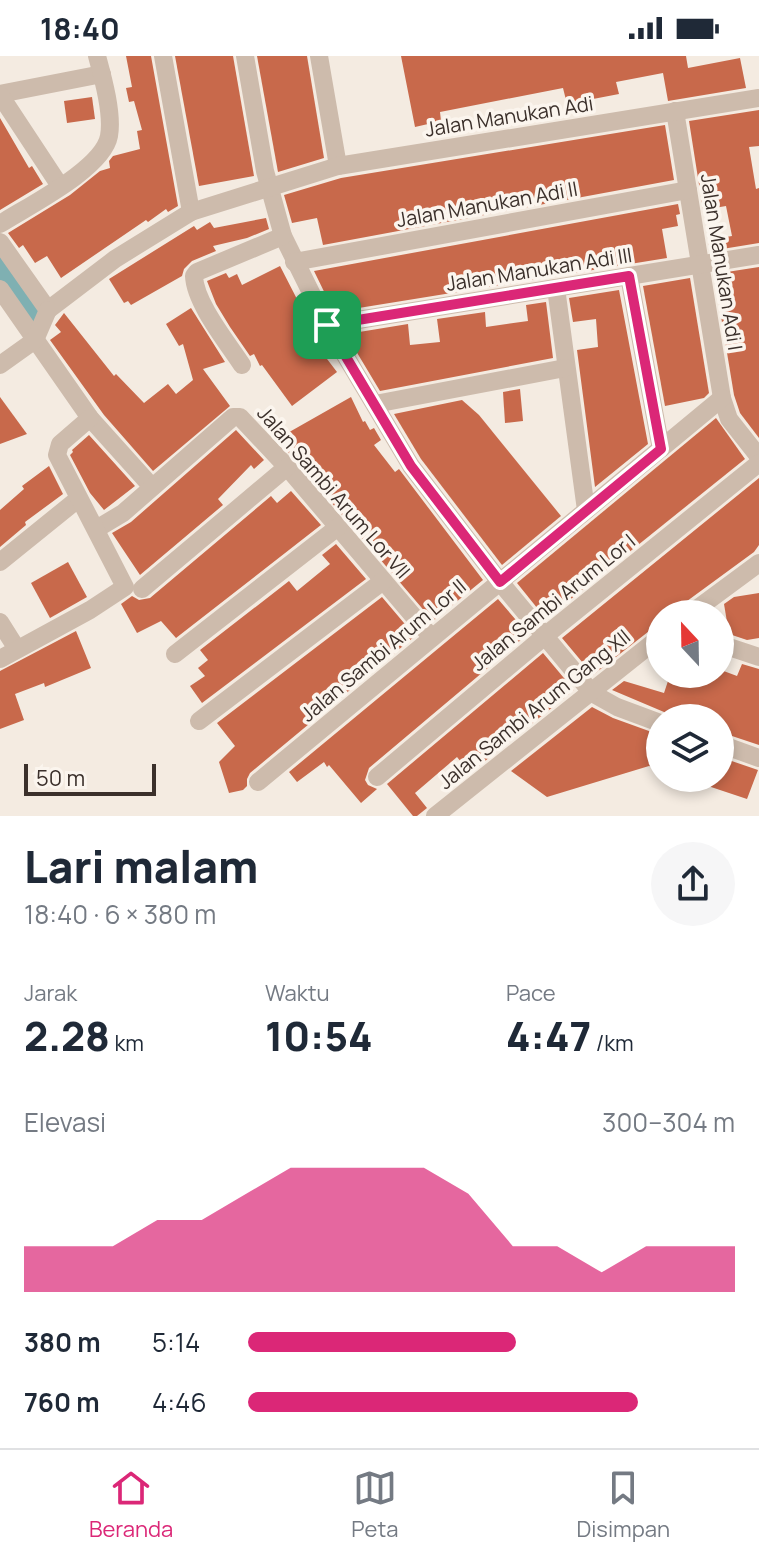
<!DOCTYPE html>
<html lang="id">
<head>
<meta charset="utf-8">
<style>
  body { margin:0; font-family:Manrope,sans-serif; background:#f6f6f7; color:#1f2937; height:100vh; display:flex; flex-direction:column; font-size:30px; white-space:nowrap }
  * { box-sizing:border-box; margin:0 }
  p { font-size:26px; color:#747a83 }
  .icon { flex:none; width:44px; height:44px; fill:none; stroke:currentColor; stroke-width:2; stroke-linecap:round; stroke-linejoin:round }
  .map { position:relative; height:760px; overflow:hidden }
  .details { display:flex; flex-direction:column; background:#fff; flex:1 }
  .details>* { flex:none }
  .needle { width:52px; rotate:338deg }
  .controls { position:absolute; left:646px; top:544px; display:grid; gap:16px }
  .controls a { display:grid; place-items:center; width:88px; height:88px; border-radius:50%; background:#fff; box-shadow:0 4px 12px #0003; font-size:40px }
  .scale { position:absolute; left:24px; bottom:20px; width:132px; box-sizing:border-box; padding-left:8px; border:4px solid #3b302b; border-top:0; font-size:22px; line-height:28px; white-space:nowrap; color:#3b302b; -webkit-text-stroke:6px #fbf5ee; paint-order:stroke }
  .pin { position:absolute; display:grid; place-items:center; width:68px; height:68px; color:#fff; margin:-34px; border-radius:16px; box-shadow:0 4px 12px #0006 }
  .round { display:grid; place-items:center; flex:none; width:84px; height:84px; border-radius:42px; background:#f6f6f7 }
  .head { display:flex; align-items:center; justify-content:space-between; height:136px; padding:0 24px }
  h1 { font-size:44px; font-weight:800; line-height:60px }
  .metrics { display:grid; grid-template-columns:repeat(3,1fr); gap:12px; height:136px; padding:8px 24px }
  .metrics div { display:grid; align-content:center }
  .metrics b { font-size:40px; font-weight:800 }
  .metrics small { font-size:22px; font-weight:400 }
  .metrics p { font-size:22px }
  .chart { height:224px; padding:16px 24px }
  .chart p { display:flex; justify-content:space-between }
  .chart svg { width:100%; height:144px; margin-top:8px; fill:#db2777; opacity:.7 }
  ul { padding:0 24px; list-style:none; font-size:26px }
  li { display:grid; grid-template-columns:128px 96px 1fr; align-items:center; height:60px }
  li i { height:20px; border-radius:10px; background:#db2777 }
  .status { display:flex; justify-content:space-between; align-items:center; height:56px; padding:0 40px; background:#fff; direction:ltr }
  .status svg { height:22px; fill:currentColor }
  .menu { display:flex; justify-content:space-around; align-items:center; height:112px; border-top:2px solid #e0e1e3; background:#fff; font-size:22px; color:#747a83 }
  .menu a { display:grid; justify-items:center; gap:4px }
  .menu .selected { color:#db2777 }
  .map>svg:first-child { display:block }
  .lines { fill:none; stroke-linecap:round; stroke-linejoin:round }
  .river { stroke:#7fb0b2; stroke-width:32 }
  .building { fill:#c8694b }
  .minor { stroke:#cdbbac; stroke-width:18 }
  .route-casing { stroke:#fff; stroke-width:16 }
  .route { stroke:#db2777; stroke-width:10 }
  .labels { text-anchor:middle; dominant-baseline:central; stroke-width:7; stroke-linejoin:round; paint-order:stroke }
  .street-label { font-size:20px; fill:#3b302b; stroke:#fbf5ee }
</style>
</head>
<body>
<div class="status"><b>18:40</b><svg viewBox="0 0 49 12"><path d="M0 12V9h3v3zM5 12V6h3v6zM10 12V3h3v9zM15 12V0h3v12zM26 1h20v11H26zM47 4h2v5h-2z"/></svg></div>
<div class="map">
<svg width="759" height="760" viewBox="0 0 759 760">
  <rect width="100%" height="100%" fill="#f4ebe1"/>
  <g class="lines">
    <polyline class="river" points="0,202 34,254"/>
  </g>
  <g class="building">
    <polygon points="126,0 151,0 178,150 168,156 166,153 148,166 146,164 61,222 47,200 35,207 23,189 19,192 8,177 70,139 100,115 110,112 109,105 113,100 140,93 137,75 142,74 134,45 129,46 126,32 132,31"/>
    <polygon points="175,0 233,0 254,120 199,130"/>
    <polygon points="257,0 307,0 324,102 278,116"/>
    <polygon points="401,0 686,0 688,12 740,2 746,32 668,45 663,17 616,26 619,38 567,48 563,32 440,56 441,65 415,71"/>
    <polygon points="92,41 95,63 67,67 64,45"/>
    <polygon points="759,54 759,90 749,91 756,133 759,132 759,187 710,195 708,184 732,180 726,150 703,154 689,65"/>
    <polygon points="0,62 29,112 32,110 43,128 0,154"/>
    <polygon points="665,69 674,124 323,189 317,162 292,167 284,139 341,122"/>
    <polygon points="678,148 680,158 676,159 678,170 662,173 667,202 334,256 314,215"/>
    <polygon points="266,162 269,173 247,182 213,190 216,195 192,205 184,213 182,220 131,249 128,245 124,247 109,223 194,170 197,174 210,166 214,172"/>
    <polygon points="280,210 318,284 314,286 337,316 292,350 262,309 260,310 254,298 250,300 230,271 216,248 207,225 226,217 229,222 237,218 242,229"/>
    <polygon points="759,211 759,382 740,357 734,339 714,218"/>
    <polygon points="690,222 709,337 704,342 665,350 643,230"/>
    <polygon points="619,234 648,388 595,431 577,294 598,291 596,263 573,266 569,242"/>
    <polygon points="546,246 553,302 380,335 347,280 347,278 408,268 410,289 440,286 437,263 485,256 486,271 528,265 526,249"/>
    <polygon points="191,252 225,306 203,313 230,350 153,415 104,359 50,284 61,276 55,269 64,257 114,320 116,318 144,347 168,328 176,338 193,324 183,288 179,290 166,268"/>
    <polygon points="520,333 523,365 505,367 503,336"/>
    <polygon points="0,341 27,378 0,388"/>
    <polygon points="351,341 363,366 365,365 370,374 374,372 381,384 374,389 395,416 399,413 483,524 433,565 277,383"/>
    <polygon points="462,344 479,359 561,460 502,509 421,403 394,358"/>
    <polygon points="716,362 745,403 546,563 517,527"/>
    <polygon points="236,374 264,404 254,413 251,409 218,443 223,449 140,519 112,477 131,466"/>
    <polygon points="89,379 135,430 104,454 90,437 70,399 73,396 72,394"/>
    <polygon points="49,410 63,438 25,466 26,469 0,491 0,454 24,433 22,430"/>
    <polygon points="759,422 759,489 754,496 683,548 678,558 660,558 660,569 653,572 593,619 562,582"/>
    <polygon points="291,435 321,469 176,582 161,565 137,577 121,548 132,540 139,544 150,542 271,440 277,447"/>
    <polygon points="336,488 366,523 202,647 190,630 205,620 198,612 208,604 200,594 289,525 297,535 330,508 322,499"/>
    <polygon points="68,506 87,541 50,562 31,527"/>
    <polygon points="759,537 759,582 747,584 729,578 724,548 734,541"/>
    <polygon points="382,541 415,580 250,717 247,723 247,730 243,734 229,737 219,706 235,690 217,667"/>
    <polygon points="498,543 528,578 369,712 365,724 368,729 377,733 361,747 329,709 327,711 324,706 297,726 289,716"/>
    <polygon points="76,575 91,612 45,631 44,627 15,638 24,664 0,673 0,615"/>
    <polygon points="543,597 574,634 470,717 457,701 415,737 427,752 417,760 413,760 387,728"/>
    <polygon points="742,608 759,613 759,689 720,676 720,662 671,662 664,656 612,634 624,625 664,637 668,625 674,627 678,618 720,618 721,614 737,620"/>
    <polygon points="592,651 613,662 660,679 660,704 657,712 649,710 547,741 511,715"/>
    <polygon points="720,701 758,714 747,743 693,725 693,722 720,722"/>
  </g>
  <g class="lines">
    <g class="minor">
      <polyline points="163,0 191,156"/>
      <polyline points="245,0 265,115 283,180 327,269 411,410 500,526 592,637 617,651 660,667"/>
      <polyline points="319,0 338,110"/>
      <polyline points="0,38 102,18"/>
      <polyline points="0,39 60,130"/>
      <polyline points="675,55 722,342 729,363 759,401"/>
      <path d="M0,168C28,150 103,113 109,80C113,58 103,22 97,0"/>
      <polyline points="0,186 48,254"/>
      <polyline points="294,206 688,134"/>
      <polyline points="629,220 661,393"/>
      <polyline points="556,232 586,454"/>
      <polyline points="0,233 90,362 152,431"/>
      <polyline points="48,254 115,203 191,156 338,110 759,42"/>
      <polyline points="327,269 759,199"/>
      <polyline points="0,309 35,284 48,254"/>
      <path d="M242,309C227,286 195,247 194,220L197,216L283,180"/>
      <polyline points="375,348 565,312"/>
      <polyline points="103,469 123,457 233,361 240,361 287,411 432,582"/>
      <polyline points="0,506 78,443"/>
      <polyline points="142,533 287,411"/>
      <polyline points="690,558 759,507"/>
      <polyline points="0,566 17,593"/>
      <polyline points="720,588 759,601"/>
      <polyline points="175,598 338,471"/>
      <polyline points="0,603 90,554 125,531 57,399 60,388 90,362"/>
      <polyline points="199,665 383,525"/>
      <polyline points="720,688 759,702"/>
      <polyline points="377,721 546,579 759,407"/>
      <polyline points="258,726 722,342"/>
      <polyline points="435,760 660,581"/>
    </g>
  </g>
  <g class="lines">
    <defs>
      <polygon id="route" points="629,220 661,393 500,526 411,410 327,269"/>
    </defs>
    <use href="#route" class="route-casing"/>
    <use href="#route" class="route"/>
  </g>
  <g class="labels">
    <g class="street-label">
      <text transform="translate(509 60) rotate(-9)">Jalan Manukan Adi</text>
      <text transform="translate(487 148) rotate(-10)">Jalan Manukan Adi II</text>
      <text transform="translate(722 206) rotate(81)">Jalan Manukan Adi I</text>
      <text transform="translate(539 213) rotate(-9)">Jalan Manukan Adi III</text>
      <text transform="translate(334 436) rotate(49)">Jalan Sambi Arum Lor VII</text>
      <text transform="translate(553 546) rotate(-39)">Jalan Sambi Arum Lor I</text>
      <text transform="translate(383 594) rotate(-40)">Jalan Sambi Arum Lor II</text>
      <text transform="translate(534 653) rotate(-39)">Jalan Sambi Arum Gang XII</text>
    </g>
  </g>
</svg>
<div class="controls">
<a><svg class="needle" viewBox="-14 -14 28 28"><path d="M0-13l5 13h-10z" fill="#e53935"/><path d="M0 13l5-13h-10z" fill="#747a83"/></svg></a>
<a><svg class="icon" aria-label="layers" viewBox="0 0 24 24"><path d="M12 4l9 5-9 5-9-5zM3 14l9 5 9-5"/></svg></a>
</div>
<div class="scale">50 m</div>
<div class="pin" style="left:327px;top:269px;background:#1e9e55"><svg class="icon" aria-label="arrive" viewBox="0 0 24 24"><path d="M6 21V4h12l-3 4 3 4H6"/></svg></div>
</div>
<section class="details">
<div class="head"><div><h1>Lari malam</h1><p>18:40 · 6 × 380 m</p></div><a class="round"><svg class="icon" aria-label="share" viewBox="0 0 24 24"><path d="M12 15V3M7 8l5-5 5 5M5 13v7h14v-7"/></svg></a></div>
<div class="metrics">
<div><p>Jarak</p><b>2.28<small> km</small></b></div>
<div><p>Waktu</p><b>10:54</b></div>
<div><p>Pace</p><b>4:47<small> /km</small></b></div>
</div>
<div class="chart"><p><span>Elevasi</span>300–304 m</p>
<svg viewBox="0 0 160 44" preserveAspectRatio="none"><path d="M0 44V30L10 30L20 30L30 22L40 22L50 14L60 6L70 6L80 6L90 6L100 14L110 30L120 30L130 38L140 30L150 30L160 30V44z"/></svg>
</div>
<ul>
<li><b>380 m</b>5:14<i style="width:55%"></i></li>
<li><b>760 m</b>4:46<i style="width:80%"></i></li>
</ul>
</section>
<nav class="menu">
<a class="selected"><svg class="icon" aria-label="home" viewBox="0 0 24 24"><path d="M3 11l9-7 9 7M6 9v11h12V9"/></svg>Beranda</a>
<a><svg class="icon" aria-label="map" viewBox="0 0 24 24"><path d="M3 6l6-2 6 2 6-2v14l-6 2-6-2-6 2zM9 4v14M15 6v14"/></svg>Peta</a>
<a><svg class="icon" aria-label="saved" viewBox="0 0 24 24"><path d="M7 4h10v16l-5-4-5 4z"/></svg>Disimpan</a>
</nav>
</body>
</html>
